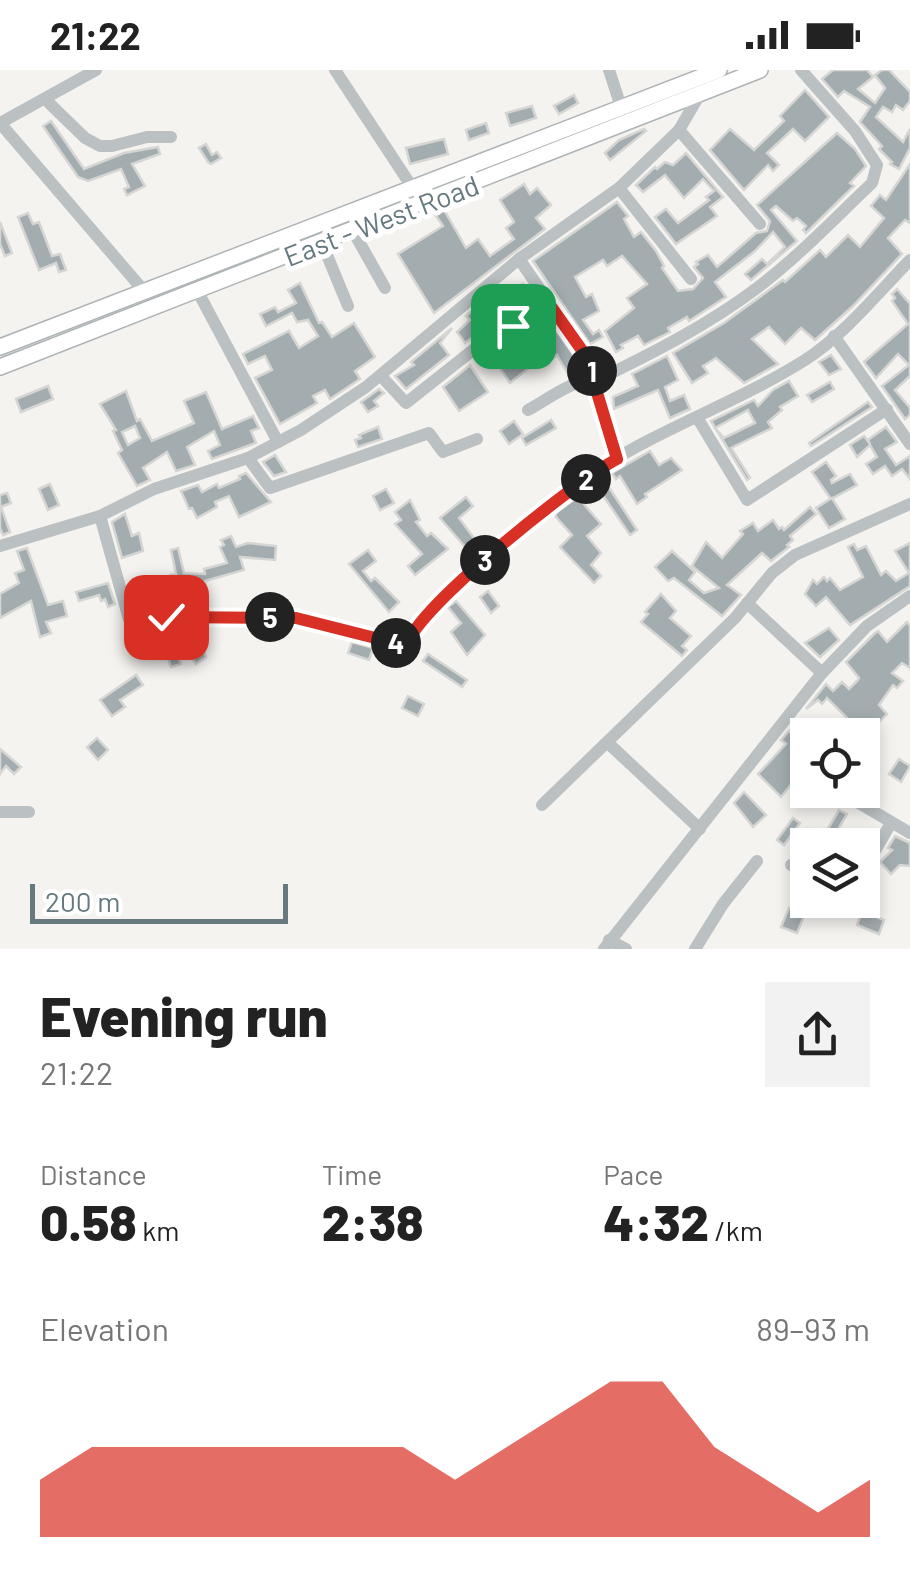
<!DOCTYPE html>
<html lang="en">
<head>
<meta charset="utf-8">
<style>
  body { margin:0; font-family:Barlow,sans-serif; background:#f2f2f2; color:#222; height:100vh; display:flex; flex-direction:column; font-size:38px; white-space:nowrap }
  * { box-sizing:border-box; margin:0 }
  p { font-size:32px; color:#767676 }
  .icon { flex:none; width:55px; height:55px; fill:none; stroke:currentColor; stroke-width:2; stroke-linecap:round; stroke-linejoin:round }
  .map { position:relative; height:879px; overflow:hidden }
  .drawer { display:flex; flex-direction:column; background:#fff; flex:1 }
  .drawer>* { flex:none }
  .fabs { position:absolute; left:790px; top:648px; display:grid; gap:20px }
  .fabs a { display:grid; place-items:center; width:90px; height:90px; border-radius:0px; background:#fff; box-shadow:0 5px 15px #0003; font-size:50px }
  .scale { position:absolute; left:30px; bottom:25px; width:258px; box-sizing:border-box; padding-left:10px; border:5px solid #65797f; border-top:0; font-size:28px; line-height:35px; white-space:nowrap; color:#65797f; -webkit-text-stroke:8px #fff; paint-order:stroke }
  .pin { position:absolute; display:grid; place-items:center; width:85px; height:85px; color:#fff; margin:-42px; border-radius:20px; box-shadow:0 5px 15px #0006 }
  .km { position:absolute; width:50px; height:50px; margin:-25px; border-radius:50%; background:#222; color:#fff; font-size:28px; line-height:50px; text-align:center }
  .round { display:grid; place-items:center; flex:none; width:105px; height:105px; border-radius:0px; background:#f2f2f2 }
  .summary { display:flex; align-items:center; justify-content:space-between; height:170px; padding:0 40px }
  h1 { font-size:55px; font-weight:800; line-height:75px }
  .metrics { display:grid; grid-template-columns:repeat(3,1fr); gap:15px; height:170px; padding:10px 40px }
  .metrics div { display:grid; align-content:center }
  .metrics b { font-size:50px; font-weight:800 }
  .metrics small { font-size:28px; font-weight:400 }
  .metrics p { font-size:28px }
  .chart { height:280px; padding:20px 40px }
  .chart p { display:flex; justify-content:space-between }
  .chart svg { width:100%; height:180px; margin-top:10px; fill:#d93025; opacity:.7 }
  .status { display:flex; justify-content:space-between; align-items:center; height:70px; padding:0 50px; background:#fff; direction:ltr }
  .status svg { height:28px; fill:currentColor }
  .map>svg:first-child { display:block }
  .building { fill:#a3adaf; stroke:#d5d5d3; stroke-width:2.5; fill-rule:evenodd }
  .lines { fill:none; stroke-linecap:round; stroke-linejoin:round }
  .major-casing { stroke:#aeb4b6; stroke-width:18 }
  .minor { stroke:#bbc0c2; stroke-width:12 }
  .major { stroke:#fff; stroke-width:15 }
  .route-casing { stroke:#fff; stroke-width:20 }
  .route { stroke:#d93025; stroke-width:12 }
  .labels { text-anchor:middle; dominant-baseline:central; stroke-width:10; stroke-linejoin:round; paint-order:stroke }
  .street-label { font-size:28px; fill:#65797f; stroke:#fff }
</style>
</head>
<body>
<div class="status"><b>21:22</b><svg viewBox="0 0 49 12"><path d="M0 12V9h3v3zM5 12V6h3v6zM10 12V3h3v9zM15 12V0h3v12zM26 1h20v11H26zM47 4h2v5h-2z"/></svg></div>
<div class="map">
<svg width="910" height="879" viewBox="0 0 910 879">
  <rect width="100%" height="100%" fill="#f4f3f0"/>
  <g class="building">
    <polygon points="833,0 867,0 873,7 858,19 875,33 885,18 875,5 882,0 889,0 910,22 910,31 903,40 896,35 892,42 883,37 876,47 903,72 910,59 910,78 899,99 890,94 892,92 879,79 882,76 860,52 870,37 844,21 838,27 822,9"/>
    <polygon points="805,20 829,47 805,71 793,59 767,83 779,95 773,101 768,95 744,120 710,80 730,59 754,80 784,51 780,46"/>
    <polygon points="574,25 578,33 559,44 554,36"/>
    <polygon points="532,36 536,48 510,56 506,43"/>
    <polygon points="51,51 84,99 124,83 158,77 160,84 132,94 145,116 127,125 124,119 129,117 121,99 88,111 78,107 43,56"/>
    <polygon points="486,53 489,63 469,70 466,60"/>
    <polygon points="644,59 646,61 610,90 605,83 619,70"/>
    <polygon points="837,63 855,79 866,96 850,113 854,116 806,163 803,160 806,156 797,148 793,151 776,136 771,140 797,171 751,210 745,204 762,189 767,194 785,177 773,162 755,181 715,212 726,227 689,251 687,247 668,258 670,262 644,275 638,266 621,275 623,278 616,282 605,261 634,238 627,228 647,214 622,186 607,196 603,190 575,207 586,227 592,224 599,241 583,250 593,264 599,260 603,267 590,274 533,191 617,132 628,146 624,149 634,167 641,162 656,181 664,196 662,198 678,221 693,219 703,208 694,197 698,194 696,192 708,185 717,197 756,163 767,161 770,151 757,135"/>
    <polygon points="444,69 448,84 410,94 406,78"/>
    <polygon points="206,74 212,85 217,82 221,88 211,94 208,92 199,78"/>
    <polygon points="686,83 723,127 710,137 717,146 676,174 655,147 666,139 678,153 709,130 706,127 714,121 703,109 684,128 665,105 643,122 636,115 655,97 657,99 665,92 673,95"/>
    <polygon points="910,94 910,153 905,150 888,168 902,184 853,236 815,270 801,258 785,274 769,257 752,269 778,294 744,313 716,288 703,296 708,303 692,313 673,283 724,253 783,210 785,212 820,180 826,187 848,165 860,177 884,148 871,136 880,125 886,130"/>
    <polygon points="524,114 530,124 537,118 551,135 536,148 545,159 434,243 398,184 443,156 434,143 443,138 466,178 478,169 490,186 514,169 506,158 514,152 500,130"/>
    <polygon points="28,143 33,154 39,152 52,186 60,184 66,200 59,202 56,193 39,200 18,147"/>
    <polygon points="0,152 12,183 5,186 0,174"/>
    <polygon points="300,213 319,253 322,252 332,267 354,253 375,287 355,301 360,309 330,329 325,320 313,326 317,333 280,354 255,308 272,300 265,286 248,294 243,284 289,261 299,278 318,266 308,250 297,252 292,243 266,256 260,244 275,237 278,242 296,233 288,220"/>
    <polygon points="523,214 530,223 465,273 457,262 470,250 466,246 500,218 506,226"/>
    <polygon points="897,219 910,234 910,306 895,320 910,338 910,345 905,349 882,316 909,295 898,284 876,308 864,292 908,254 892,231 895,228 892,224"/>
    <polygon points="544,243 577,290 580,301 569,306 557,285 549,291 544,286 510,313 500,298 522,287 504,270 512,267 517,271"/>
    <polygon points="452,258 440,273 449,285 406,319 395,306 414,295 411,292"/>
    <polygon points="831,285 841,299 829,305 819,292"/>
    <polygon points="667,286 678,310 665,317 670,331 684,325 690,339 670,348 658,320 614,339 613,327 638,316 632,304"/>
    <polygon points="470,295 488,322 459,341 443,317"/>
    <path d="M789,311L798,326L780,337L782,340L768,352L772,358L731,378L750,408L747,410L711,351L754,330L758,336L773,320ZM748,340L755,353L724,368L715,358Z"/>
    <polygon points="830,312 834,319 812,332 807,325"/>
    <polygon points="48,316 53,329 21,342 16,329"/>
    <polygon points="379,319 384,323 374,331 378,336 368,342 361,332"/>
    <path d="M126,321L137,351L140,349L152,371L194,353L184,331L206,322L222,359L253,346L259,358L251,361L256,373L212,389L208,381L220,375L214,361L187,377L195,395L176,401L167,382L143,398L150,410L137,416L118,383L122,380L113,361L116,360L100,334ZM135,356L140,368L128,375L122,362Z"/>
    <polygon points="868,332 872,337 811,376 809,373"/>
    <polygon points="551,350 556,358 526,375 522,368"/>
    <polygon points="514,351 523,364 509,374 500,361"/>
    <polygon points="378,357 382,369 358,377 355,370 361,368 359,365"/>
    <polygon points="886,357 897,372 885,379 896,395 910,386 910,409 902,399 892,406 885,396 873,404 866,394 877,387 870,375 857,387 850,375 864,366 870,374 868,370"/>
    <polygon points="650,381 659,395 671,388 682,400 645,424 647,427 637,434 620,406 616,409 612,403"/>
    <polygon points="275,385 286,402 274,406 263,392"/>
    <polygon points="826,392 836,406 831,410 832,413 850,404 857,415 831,429 812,402"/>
    <polygon points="246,403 271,432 239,447 229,426 215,432 217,437 197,448 192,438 189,439 181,421 198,415 202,422 217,414 219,418 240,409 239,406"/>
    <polygon points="50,414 59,435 48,440 39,419"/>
    <polygon points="608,416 637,460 630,465 600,421"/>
    <polygon points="386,419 394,433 380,440 373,426"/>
    <polygon points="7,423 11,433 1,437 10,462 3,465 0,458 0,425"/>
    <polygon points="580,425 582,432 601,454 587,466 601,483 591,495 601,506 594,513 560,477 572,465 556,447 556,443"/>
    <polygon points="466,427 473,436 459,448 482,479 473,486 440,448"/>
    <polygon points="832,428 845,449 829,458 816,438"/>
    <polygon points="410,430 420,450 416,452 427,466 431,463 448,479 415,505 408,496 422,484 395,454 401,450 395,442"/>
    <polygon points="810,437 816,444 790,466 793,470 787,475 789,477 771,491 762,483 727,515 741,525 722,546 674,508 668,511 655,497 672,481 695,502 689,510 704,523 719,518 692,496 706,472 722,488 743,464 740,461 753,453 758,461 773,450 779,459 782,457 784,460"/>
    <polygon points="125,444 132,466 139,463 143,481 122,488 112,452"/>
    <polygon points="231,466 236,477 248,473 276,476 275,490 240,487 244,500 205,511 208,535 189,536 187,519 173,521 170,505 176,504 171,480 178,478 184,503 205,504 204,499 227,493 220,477 224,475 221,470"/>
    <polygon points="910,473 910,516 850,555 826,527 816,536 805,524 813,510 817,514 824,507 827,511 830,508 840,520 863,507 848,477 854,474 857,480 866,476 881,505 886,501 896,511 909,503 895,481"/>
    <polygon points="27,478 48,535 63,531 67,546 46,552 51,563 40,567 31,531 0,548 0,524 19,513 15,503 24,500 17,481"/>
    <polygon points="368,480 376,491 363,501 371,511 375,508 399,532 389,542 349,494"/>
    <polygon points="108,513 115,534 108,537 105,529 101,531 99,525 79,531 76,522"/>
    <polygon points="488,521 499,536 491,543 480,527"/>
    <polygon points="661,524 676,541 670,548 691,566 682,576 687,580 682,586 641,552 648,544 645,542"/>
    <polygon points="164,525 165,536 147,538 146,527"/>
    <polygon points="456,531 485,565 467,585 451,562 461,553 448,537"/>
    <polygon points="907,552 910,556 910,598 902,593 892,603 903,611 897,618 893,615 879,635 887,644 872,660 864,652 858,659 827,628 822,634 818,630 806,639 826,614 833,621 842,612 849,619 858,610 859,608 846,592 874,564 878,561 887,572"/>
    <polygon points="829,558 839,570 820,587 805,573"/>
    <polygon points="171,567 181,594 171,597 162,571"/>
    <polygon points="199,567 206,587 196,594 180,572"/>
    <polygon points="352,572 373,578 369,590 348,583"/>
    <polygon points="428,584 467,610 462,617 423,591"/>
    <polygon points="136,605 143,615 120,630 125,637 112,646 100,630"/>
    <polygon points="408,626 424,634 418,646 402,638"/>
    <polygon points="789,661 804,675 791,689 802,701 781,727 758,704 786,674 781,670"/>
    <polygon points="97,668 108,680 98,690 87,677"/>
    <polygon points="0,679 21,697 14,704 6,696 0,704"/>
    <polygon points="899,689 910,696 901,712 889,704"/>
    <polygon points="744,722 766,745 753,757 734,733"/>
    <polygon points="839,740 847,744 829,775 808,775 808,792 794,785 808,759 823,767"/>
    <polygon points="793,748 800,753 784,775 777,770"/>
    <polygon points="895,766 910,773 910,796 900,795 891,804 880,792 892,780 888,778"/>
    <polygon points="789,838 805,844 797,863 781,857"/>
    <polygon points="862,841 884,850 879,864 857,855"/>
  </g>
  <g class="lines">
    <defs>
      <g id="major">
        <polyline points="0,277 719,0"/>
        <polyline points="0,297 760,0"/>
      </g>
    </defs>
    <use href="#major" class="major-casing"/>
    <g class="minor">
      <polyline points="335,0 412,117"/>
      <polyline points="609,0 621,37"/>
      <polyline points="46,30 85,68 100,76 112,76 147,67 171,67"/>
      <polyline points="0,53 144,221"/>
      <polyline points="0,53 96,0"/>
      <polyline points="679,60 760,154"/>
      <polyline points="619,118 691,209"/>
      <polyline points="353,161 385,218"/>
      <polyline points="322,173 348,236"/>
      <polyline points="519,189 586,286 617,389"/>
      <polyline points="198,222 278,372"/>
      <polyline points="834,266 910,374"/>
      <polyline points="381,306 406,333 492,265 522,251 545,229"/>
      <path d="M528,340C547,330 574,308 595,311C651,284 708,255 757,218C798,187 834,149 872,113L877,95L855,61L801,0"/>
      <polyline points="698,349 747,430 887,339"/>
      <polyline points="248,388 270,418 429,363 443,382 477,369"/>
      <path d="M100,446L129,549L211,545L296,548L407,576C411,552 438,534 455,518C500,475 550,431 602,397C665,357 740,331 805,290C845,264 877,224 910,190"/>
      <polyline points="0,476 100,446 154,419 248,388 301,360 366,317 519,189 619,118 679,60 700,24"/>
      <polyline points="747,533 822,603"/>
      <polyline points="608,673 700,759"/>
      <polyline points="837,720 910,763"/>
      <polyline points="542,735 735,548 772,503 795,485 910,434"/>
      <polyline points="0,742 29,742"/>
      <polyline points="791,795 808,804"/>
      <polyline points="862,803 891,753"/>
      <polyline points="609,870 626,879"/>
      <polyline points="604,879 822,603 867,556 910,526"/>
      <polyline points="695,879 723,834 757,791"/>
    </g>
    <use href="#major" class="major"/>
  </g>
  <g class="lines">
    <defs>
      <path id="route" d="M166,547L296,548L407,576C413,540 580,408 617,389L586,286L545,228L513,256"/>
    </defs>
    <use href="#route" class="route-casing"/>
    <use href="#route" class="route"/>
  </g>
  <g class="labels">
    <g class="street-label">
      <text transform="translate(381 150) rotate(-21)">East - West Road</text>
    </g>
  </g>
</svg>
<div class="fabs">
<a><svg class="icon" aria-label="locate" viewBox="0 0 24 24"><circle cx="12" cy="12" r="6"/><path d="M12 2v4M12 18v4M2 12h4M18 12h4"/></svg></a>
<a><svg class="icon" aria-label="layers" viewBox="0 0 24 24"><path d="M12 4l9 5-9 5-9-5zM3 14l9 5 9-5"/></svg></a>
</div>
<div class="scale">200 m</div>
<div class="pin" style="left:513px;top:256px;background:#1e9e55"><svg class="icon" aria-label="arrive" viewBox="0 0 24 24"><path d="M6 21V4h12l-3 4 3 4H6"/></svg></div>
<div class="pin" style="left:166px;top:547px;background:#d93025"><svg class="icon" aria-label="check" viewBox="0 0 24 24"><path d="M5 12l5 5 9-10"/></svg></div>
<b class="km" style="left:592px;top:301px">1</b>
<b class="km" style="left:586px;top:409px">2</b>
<b class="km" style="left:485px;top:490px">3</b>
<b class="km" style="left:396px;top:573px">4</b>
<b class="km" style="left:270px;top:547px">5</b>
</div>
<section class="drawer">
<div class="summary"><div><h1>Evening run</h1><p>21:22</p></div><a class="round"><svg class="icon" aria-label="share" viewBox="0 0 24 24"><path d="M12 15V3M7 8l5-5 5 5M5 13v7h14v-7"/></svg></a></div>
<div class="metrics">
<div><p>Distance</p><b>0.58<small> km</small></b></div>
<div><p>Time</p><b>2:38</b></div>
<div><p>Pace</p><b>4:32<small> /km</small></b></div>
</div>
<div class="chart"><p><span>Elevation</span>89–93 m</p>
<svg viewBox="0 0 160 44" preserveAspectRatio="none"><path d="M0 44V30L10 22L20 22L30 22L40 22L50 22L60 22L70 22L80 30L90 22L100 14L110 6L120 6L130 22L140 30L150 38L160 30V44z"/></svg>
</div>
</section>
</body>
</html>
